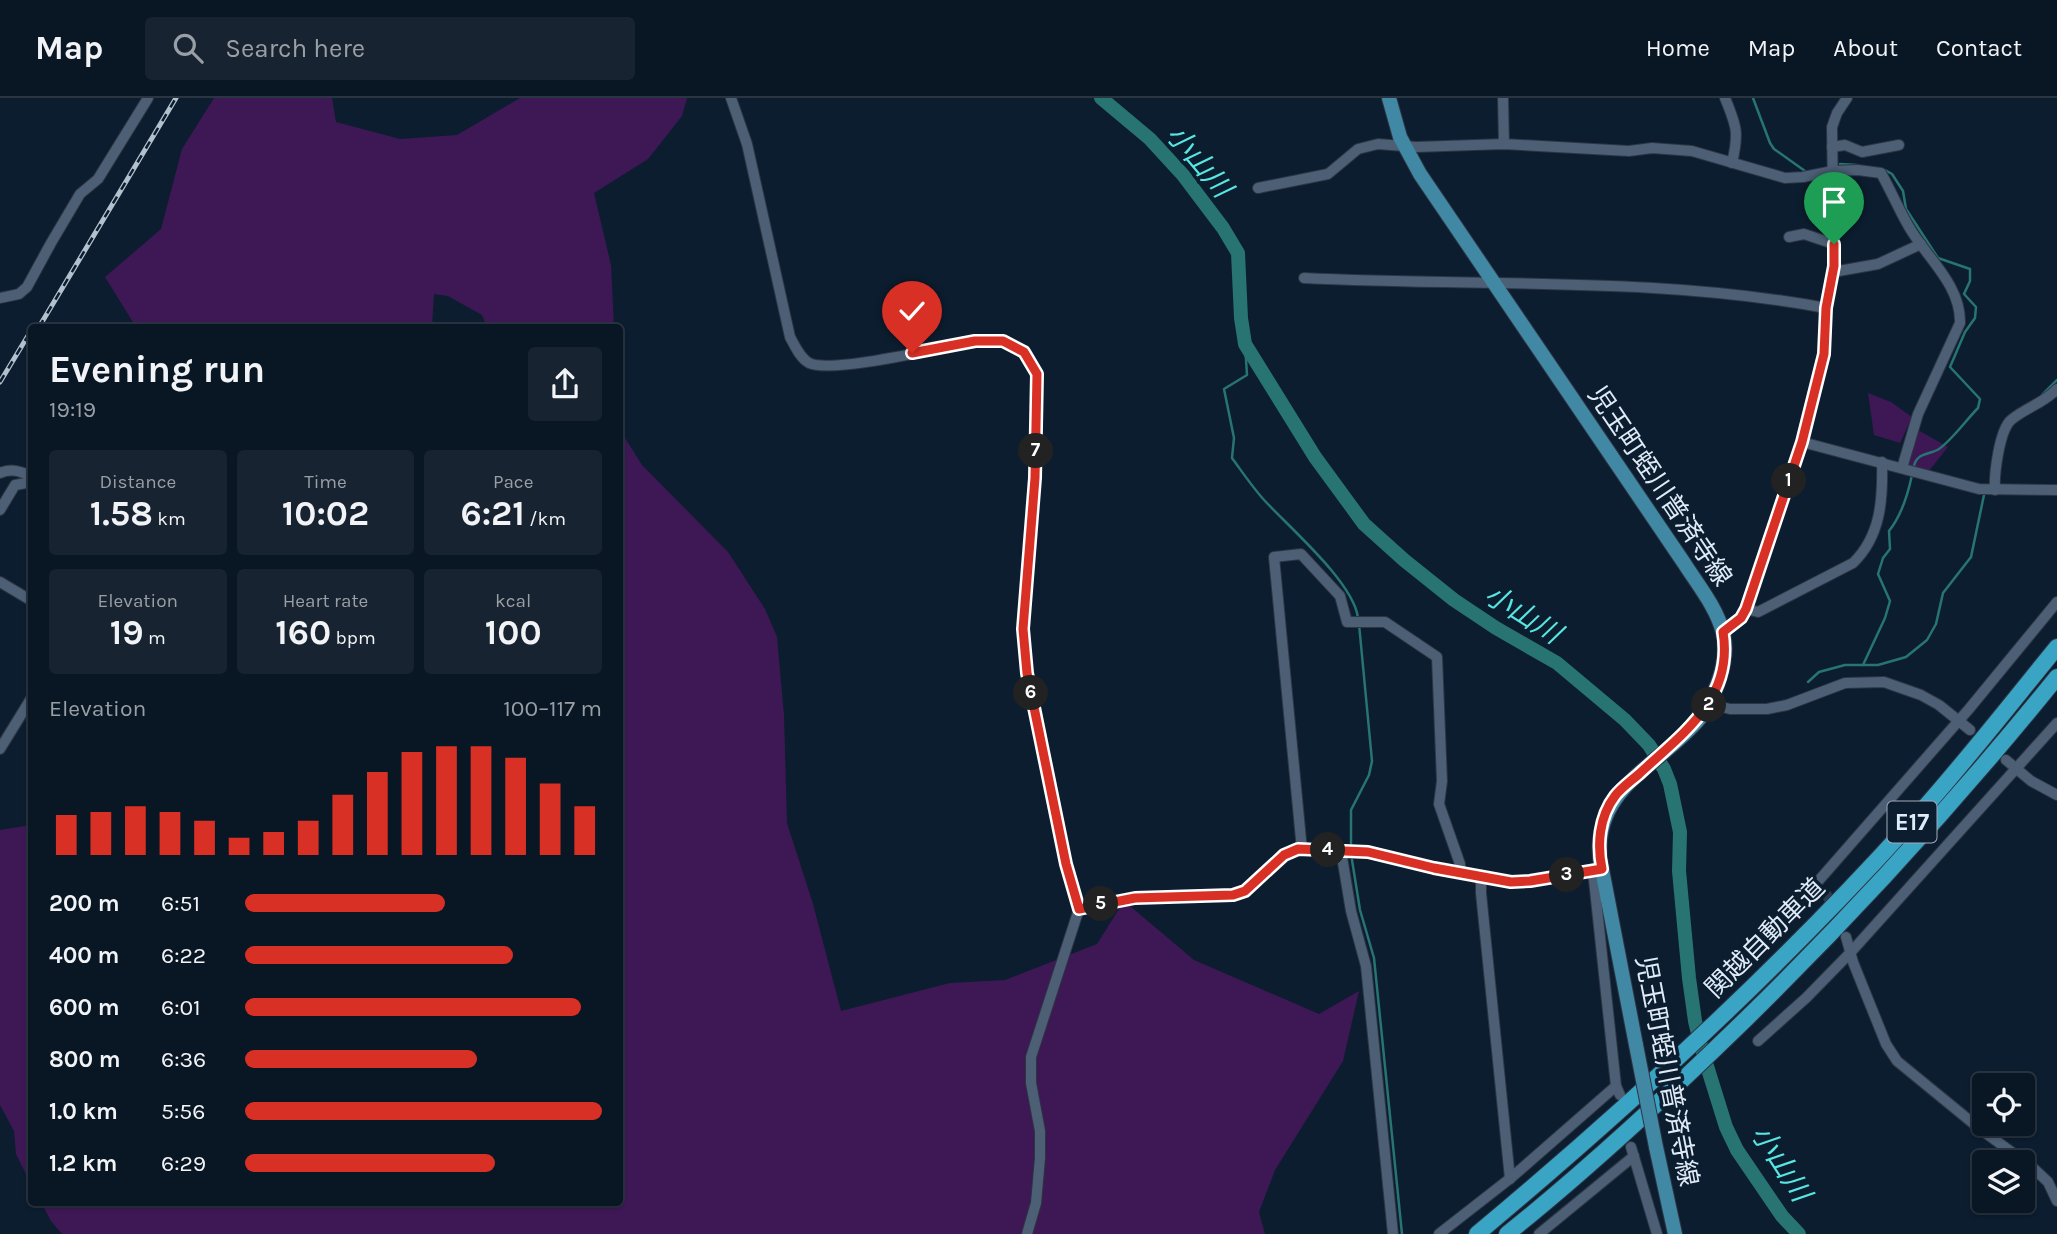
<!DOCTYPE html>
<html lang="en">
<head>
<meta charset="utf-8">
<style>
  body { margin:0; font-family:Karla,"Noto Sans JP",sans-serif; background:#172330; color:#f1f3f6; height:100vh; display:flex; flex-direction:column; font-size:26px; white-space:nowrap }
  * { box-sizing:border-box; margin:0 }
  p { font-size:23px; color:#999fa6 }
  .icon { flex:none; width:38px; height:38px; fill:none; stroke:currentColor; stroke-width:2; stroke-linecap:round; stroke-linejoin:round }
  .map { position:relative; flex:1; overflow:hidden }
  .sheet { position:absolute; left:28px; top:226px; width:595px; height:882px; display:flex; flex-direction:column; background:#091623; border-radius:7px; box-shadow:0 2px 5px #0004,0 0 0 2px #293541 }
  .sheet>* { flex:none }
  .fabs { position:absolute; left:1972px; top:975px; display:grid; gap:14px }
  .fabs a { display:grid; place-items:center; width:63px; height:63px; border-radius:7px; background:#091623; box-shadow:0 2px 5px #0004,0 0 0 2px #293541; font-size:35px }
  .pin { position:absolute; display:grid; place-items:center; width:60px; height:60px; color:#fff; margin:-72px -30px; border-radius:50% 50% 50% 0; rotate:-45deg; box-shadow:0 0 7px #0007 }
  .pin .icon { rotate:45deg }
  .km { position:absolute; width:35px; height:35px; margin:-18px; border-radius:50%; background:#222; color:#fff; font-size:19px; line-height:35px; text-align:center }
  .round { display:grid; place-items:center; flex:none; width:74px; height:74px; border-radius:7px; background:#172330 }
  .headline { display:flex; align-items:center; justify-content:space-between; height:119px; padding:0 21px }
  h1 { font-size:38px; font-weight:700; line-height:52px }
  .stats { display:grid; grid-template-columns:repeat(3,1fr); gap:10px; height:119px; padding:7px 21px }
  .stats div { display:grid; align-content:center; border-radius:7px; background:#172330; text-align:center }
  .stats b { font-size:35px; font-weight:700 }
  .stats small { font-size:19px; font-weight:400 }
  .stats p { font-size:19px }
  .chart { height:196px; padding:14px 21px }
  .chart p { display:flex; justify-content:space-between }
  .chart svg { width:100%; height:126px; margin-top:7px; stroke:#d93025; stroke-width:6 }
  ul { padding:0 21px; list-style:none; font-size:23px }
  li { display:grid; grid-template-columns:112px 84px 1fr; align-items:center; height:52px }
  li i { height:18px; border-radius:9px; background:#d93025 }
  header { display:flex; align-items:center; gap:42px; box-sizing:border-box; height:98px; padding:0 35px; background:#091623; border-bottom:2px solid #293541 }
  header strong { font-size:33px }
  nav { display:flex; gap:38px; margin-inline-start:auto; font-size:24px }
  .search { width:490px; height:63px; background:#172330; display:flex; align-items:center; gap:18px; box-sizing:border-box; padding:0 24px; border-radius:7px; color:#999fa6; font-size:26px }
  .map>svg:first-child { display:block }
  .green { fill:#3e1855 }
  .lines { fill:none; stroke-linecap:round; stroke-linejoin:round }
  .stream { stroke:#277472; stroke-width:2.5 }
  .river { stroke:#277472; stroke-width:14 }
  .minor-tunnel { stroke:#2c3c4d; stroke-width:10; stroke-dasharray:10 5; stroke-linecap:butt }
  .minor-casing { stroke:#2d3543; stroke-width:12 }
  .major-casing { stroke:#2d3543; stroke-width:16 }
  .highway-casing { stroke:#2d3543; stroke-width:18 }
  .minor { stroke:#4c5f75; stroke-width:10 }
  .major { stroke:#4188a4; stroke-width:14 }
  .highway { stroke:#39a4c4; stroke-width:16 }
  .rail-casing { stroke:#b3c0ce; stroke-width:5 }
  .rail { stroke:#0c1d2f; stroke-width:2.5; stroke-dasharray:8; stroke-linecap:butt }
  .major-bridge-casing { stroke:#2d3543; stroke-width:16; stroke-linecap:butt }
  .major-bridge { stroke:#4188a4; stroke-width:14 }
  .route-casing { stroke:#fff; stroke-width:14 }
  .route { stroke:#d93025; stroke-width:9 }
  .labels { text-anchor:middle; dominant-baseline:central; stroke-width:7; stroke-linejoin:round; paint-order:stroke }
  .shield { fill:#0c1d2f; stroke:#a0adbc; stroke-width:2 }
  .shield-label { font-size:24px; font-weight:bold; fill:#e0ebf8 }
  .street-label { font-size:26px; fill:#e0ebf8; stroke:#0c1d2f }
  .water-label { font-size:28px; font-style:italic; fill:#57e7e3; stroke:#0c1d2f }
</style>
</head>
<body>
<header>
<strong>Map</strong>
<div class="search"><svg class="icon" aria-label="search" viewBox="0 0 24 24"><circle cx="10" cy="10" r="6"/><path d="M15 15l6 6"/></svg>Search here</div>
<nav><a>Home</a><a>Map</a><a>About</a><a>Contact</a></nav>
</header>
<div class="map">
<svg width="2057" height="1136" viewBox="0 0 2057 1136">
  <rect width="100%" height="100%" fill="#0c1d2f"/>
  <g class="green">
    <polygon points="214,0 332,0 336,24 400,41 457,37 520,0 687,0 682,18 648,61 594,95 611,167 614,229 487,229 482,217 448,198 434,196 432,229 136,229 105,179 161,131 182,51"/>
    <polygon points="1868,295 1891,304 1912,319 1900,345 1874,337"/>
    <polygon points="620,332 642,367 728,454 765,511 777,539 784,617 787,725 813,806 841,913 950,885 1005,882 1097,846 1124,803 1194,862 1319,916 1359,893 1343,963 1275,1072 1259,1114 1265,1136 62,1136 51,1123 41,1104 620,1104"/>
    <polygon points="1918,332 1948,349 1928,374 1908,368"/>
    <polygon points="31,727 32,727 31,1086 16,1056 14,1033 0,1007 0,732"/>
  </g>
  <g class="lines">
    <g class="stream">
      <polyline points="1753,0 1770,45 1774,51 1805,73"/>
      <polyline points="1840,66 1857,67"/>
      <path d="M1885,72L1892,76L1903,93L1906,111L1938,160L1970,171V183L1964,196L1976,209L1975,220L1965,234L1950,269L1980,301L1978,310C1967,321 1952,342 1939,351C1930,357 1917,354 1914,368"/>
      <path d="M1245,246L1247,277L1224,291L1234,340L1232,360C1243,375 1253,390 1265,403C1290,430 1354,485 1358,520"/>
      <polyline points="2042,297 2057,282"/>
      <path d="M1863,567L1885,520L1890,503L1878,476L1883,460L1890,451L1889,433C1901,418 1908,396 1912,377"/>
      <polyline points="1808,584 1819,574 1845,567 1878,567 1906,559 1927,542 1936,526 1943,495 1971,459 1984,397"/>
      <polyline points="1351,745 1351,712 1369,677 1372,663 1359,526"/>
      <polyline points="1352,762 1360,812 1374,860 1402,1136"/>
    </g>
    <polyline class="river" points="1101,0 1150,41 1183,77 1223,130 1238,155 1241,220 1245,246 1315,359 1364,426 1404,462 1454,502 1496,530 1557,565 1625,622 1649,647 1664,671 1670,686 1680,734 1679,773 1689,880 1695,923 1702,952 1726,1029 1737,1052 1782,1118 1799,1136"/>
    <polyline class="minor-tunnel" points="1826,795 1834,814"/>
    <defs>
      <g id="minor">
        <path d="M731,0L747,46L790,239C795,248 800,260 809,265C832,276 945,249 975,243H1003L1016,248L1024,254L1036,276L1035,380L1023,531L1027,575L1066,766L1079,811L1031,959V985L1040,1033V1060L1036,1105L1027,1136"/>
        <polyline points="1503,0 1504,46"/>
        <path d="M1725,0C1737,29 1739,35 1732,65"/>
        <polyline points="1832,49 1845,47 1862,54 1899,47"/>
        <path d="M1258,90L1328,76L1358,51L1378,46L1416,49L1504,46L1629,53L1652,50L1692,53L1785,80L1803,79L1833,73L1858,72L1881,75C1891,93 1899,112 1909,129C1927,160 1961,187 1960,225L1918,316L1902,370"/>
        <polyline points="1789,139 1804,136 1834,146"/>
        <polyline points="1833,174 1878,166 1921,146"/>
        <path d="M1304,180C1478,189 1655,178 1826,210"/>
        <polyline points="0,200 19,196 27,189 51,145 80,96 98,81 148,0"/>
        <polyline points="1802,344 1979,391 2057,392"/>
        <path d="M0,375C11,370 21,373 32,379"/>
        <path d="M1995,392C1994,377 1999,333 2011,322C2025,310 2044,305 2057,291"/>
        <polyline points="0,412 15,387 32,384"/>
        <polyline points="0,484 32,503"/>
        <path d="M1746,511L1758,514L1853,465C1881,438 1883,401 1882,364"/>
        <polyline points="1723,534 1741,520 1746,511 1802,344 1824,256 1826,210 1834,168 1832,29 1837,15 1847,0"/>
        <polyline points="1710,606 1730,611 1767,611 1787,607 1845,585 1884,584 1921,597 1939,607 1970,632"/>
        <polyline points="0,651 32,599"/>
        <polyline points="2006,662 2031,683 2057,697"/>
        <polyline points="1302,752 1274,459 1301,456 1340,498 1347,524 1385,524 1437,559 1442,683 1439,706 1460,766 1460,775"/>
        <polyline points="1341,753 1351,813 1366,868 1393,1136"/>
        <polyline points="1593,773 1616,988 1620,997"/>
        <polyline points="1481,779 1481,795 1510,1081"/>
        <polyline points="1079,811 1135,800 1233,797 1245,793 1284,757 1298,751 1368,754 1434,770 1511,784 1530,783 1602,771"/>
        <polyline points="1846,839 1853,864 1886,946 1897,963 1980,1031 2032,1069 2048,1084 2057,1103"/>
        <polyline points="1750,861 1969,611 2057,504"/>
        <polyline points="1758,943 1806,900 1851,854 2057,625"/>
        <polyline points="1631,1049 1657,1136"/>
        <polyline points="1439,1136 1512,1079 1616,988"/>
        <polyline points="1539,1136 1634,1058"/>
      </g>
      <g id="major">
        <path d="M1389,0L1400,39L1420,76L1684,465C1698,487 1717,510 1723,535C1727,551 1724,567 1719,582C1714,596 1709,608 1700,620C1661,667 1593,689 1600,761L1636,947"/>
        <polyline points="1656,1049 1675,1136"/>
      </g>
      <g id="highway">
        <path d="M1477,1136C1629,1009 1775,875 1908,728C1960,671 2008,609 2057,549"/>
        <path d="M1507,1136C1591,1069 1670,995 1747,920C1857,812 1960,699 2057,579"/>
      </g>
    </defs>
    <use href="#minor" class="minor-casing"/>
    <use href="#major" class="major-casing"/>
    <use href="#highway" class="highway-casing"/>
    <use href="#minor" class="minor"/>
    <use href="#major" class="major"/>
    <use href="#highway" class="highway"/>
    <defs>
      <g id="rail">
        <polyline points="39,229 176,0"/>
        <polyline points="0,284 32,231"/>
      </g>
    </defs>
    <use href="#rail" class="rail-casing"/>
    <use href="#rail" class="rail"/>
    <defs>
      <polyline id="major-bridge" points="1636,947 1656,1049"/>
    </defs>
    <use href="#major-bridge" class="major-bridge-casing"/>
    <use href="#major-bridge" class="major-bridge"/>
  </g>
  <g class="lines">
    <defs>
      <path id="route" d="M912,255L975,243H1003L1024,254L1037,276L1035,380L1023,531L1027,575L1066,766L1079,811L1135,800L1233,797L1245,793L1284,757L1298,751L1368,754L1434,770L1511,784L1530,783L1602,771C1597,747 1599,719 1615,698C1621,690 1631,683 1639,676C1682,636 1734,601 1723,534L1741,520L1746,511L1802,344L1824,256L1826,210L1834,168V146"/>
    </defs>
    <use href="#route" class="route-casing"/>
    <use href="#route" class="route"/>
  </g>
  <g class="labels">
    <rect class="shield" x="1887.5" y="703.5" width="49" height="41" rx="5"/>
    <g class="shield-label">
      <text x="1912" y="724">E17</text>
    </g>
    <g class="street-label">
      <text transform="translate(1660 388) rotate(56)">児玉町蛭川普済寺線</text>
      <text transform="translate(1765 840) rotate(-45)">関越自動車道</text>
      <text transform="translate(1667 973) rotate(79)">児玉町蛭川普済寺線</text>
    </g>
    <g class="water-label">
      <text transform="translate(1199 63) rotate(50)">小山川</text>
      <text transform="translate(1523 516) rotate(32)">小山川</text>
      <text transform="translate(1781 1065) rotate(57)">小山川</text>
    </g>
  </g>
</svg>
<div class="fabs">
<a><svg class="icon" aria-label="locate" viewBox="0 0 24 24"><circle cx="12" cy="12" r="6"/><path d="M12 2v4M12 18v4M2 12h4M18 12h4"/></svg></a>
<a><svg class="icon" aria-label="layers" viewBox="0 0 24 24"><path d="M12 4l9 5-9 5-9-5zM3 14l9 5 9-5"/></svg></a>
</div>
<div class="pin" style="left:1834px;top:146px;background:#1e9e55"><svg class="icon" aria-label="arrive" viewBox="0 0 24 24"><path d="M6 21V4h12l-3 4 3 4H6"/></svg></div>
<div class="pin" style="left:912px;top:255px;background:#d93025"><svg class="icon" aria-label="check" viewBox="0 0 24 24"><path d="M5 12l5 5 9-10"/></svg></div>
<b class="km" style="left:1789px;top:383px">1</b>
<b class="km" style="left:1709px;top:607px">2</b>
<b class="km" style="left:1567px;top:777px">3</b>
<b class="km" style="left:1328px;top:752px">4</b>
<b class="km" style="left:1101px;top:806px">5</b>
<b class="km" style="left:1031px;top:595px">6</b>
<b class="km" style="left:1036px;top:353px">7</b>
<section class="sheet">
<div class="headline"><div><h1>Evening run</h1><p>19:19</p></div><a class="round"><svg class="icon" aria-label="share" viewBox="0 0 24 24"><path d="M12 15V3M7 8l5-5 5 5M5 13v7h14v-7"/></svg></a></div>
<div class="stats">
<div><p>Distance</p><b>1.58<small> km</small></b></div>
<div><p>Time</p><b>10:02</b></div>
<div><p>Pace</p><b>6:21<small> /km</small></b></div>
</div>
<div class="stats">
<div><p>Elevation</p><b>19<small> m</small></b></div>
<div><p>Heart rate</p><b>160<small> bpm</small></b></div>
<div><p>kcal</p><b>100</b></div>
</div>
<div class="chart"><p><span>Elevation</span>100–117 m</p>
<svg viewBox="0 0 160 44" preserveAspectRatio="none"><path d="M5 44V30M15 44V29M25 44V27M35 44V29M45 44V32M55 44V38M65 44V36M75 44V32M85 44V23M95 44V15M105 44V8M115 44V6M125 44V6M135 44V10M145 44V19M155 44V27"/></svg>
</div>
<ul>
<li><b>200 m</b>6:51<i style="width:56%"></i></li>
<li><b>400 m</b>6:22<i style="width:75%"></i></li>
<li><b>600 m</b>6:01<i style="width:94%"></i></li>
<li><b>800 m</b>6:36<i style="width:65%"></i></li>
<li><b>1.0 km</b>5:56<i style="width:100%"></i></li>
<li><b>1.2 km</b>6:29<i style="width:70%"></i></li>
</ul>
</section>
</div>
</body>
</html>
